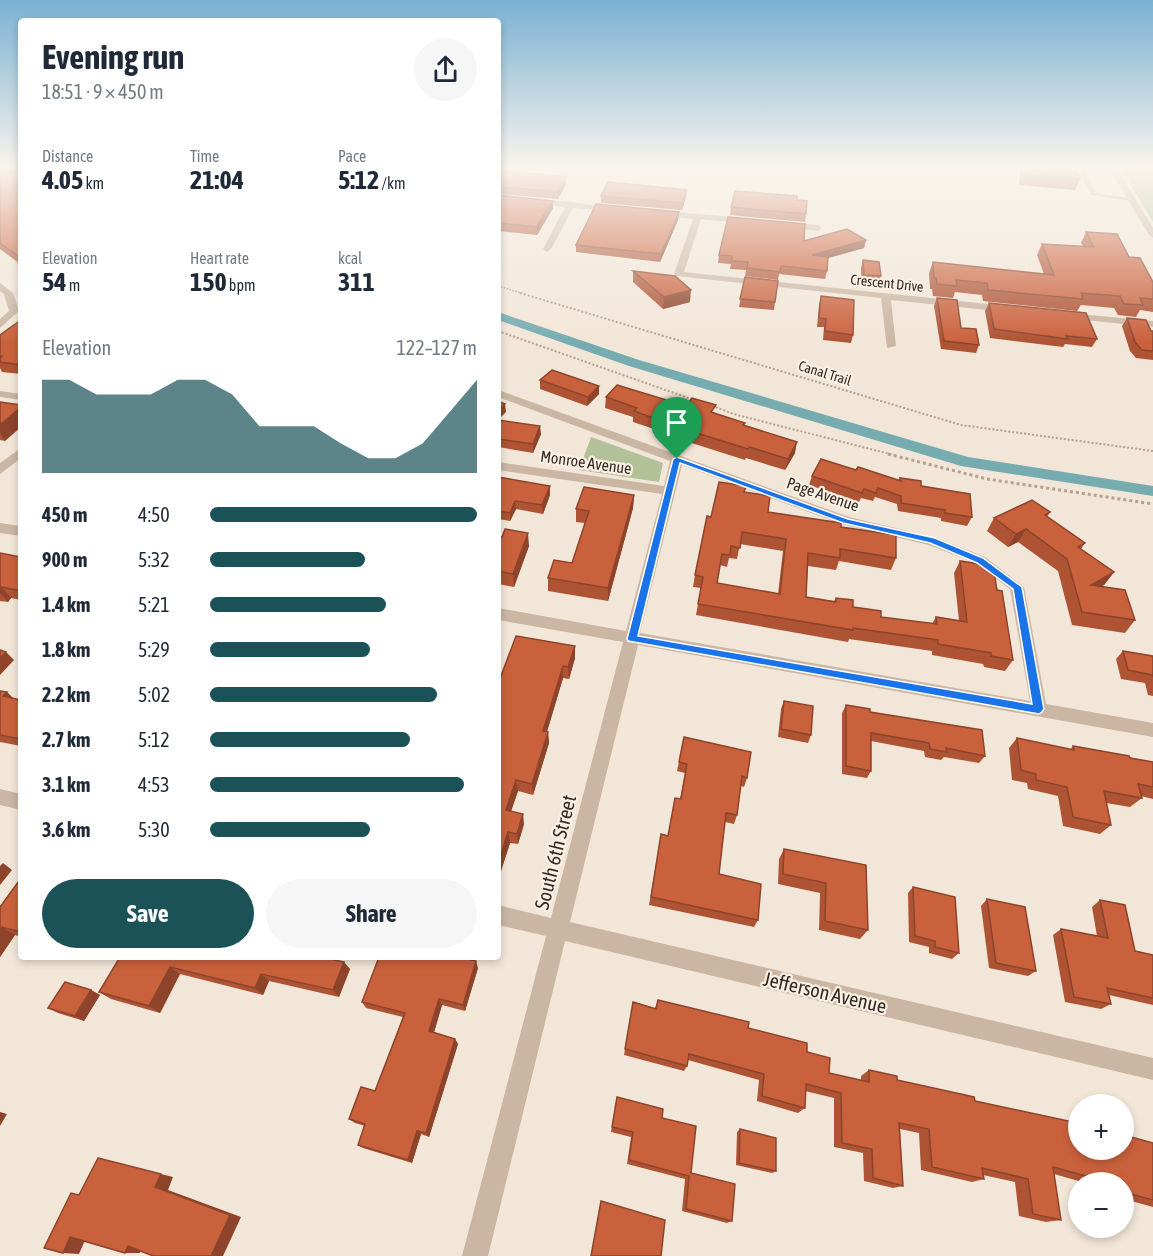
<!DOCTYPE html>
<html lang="en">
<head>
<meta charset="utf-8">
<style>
  body { margin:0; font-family:"Asap Condensed",sans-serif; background:#f6f6f7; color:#1f2937; height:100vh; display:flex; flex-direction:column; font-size:22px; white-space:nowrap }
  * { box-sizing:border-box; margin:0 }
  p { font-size:20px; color:#747a83 }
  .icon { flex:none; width:33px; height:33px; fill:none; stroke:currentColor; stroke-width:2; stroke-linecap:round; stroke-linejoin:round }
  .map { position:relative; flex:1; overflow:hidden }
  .details { position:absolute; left:18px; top:18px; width:483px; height:942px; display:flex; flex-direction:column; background:#fff; border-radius:6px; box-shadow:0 3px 9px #0003 }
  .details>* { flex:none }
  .tools { position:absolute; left:1068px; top:1094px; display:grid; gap:12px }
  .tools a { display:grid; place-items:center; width:66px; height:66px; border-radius:50%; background:#fff; box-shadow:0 3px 9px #0003; font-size:30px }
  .pin { position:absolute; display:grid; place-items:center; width:51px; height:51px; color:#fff; margin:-62px -26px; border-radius:50% 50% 50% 0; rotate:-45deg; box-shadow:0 0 6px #0007 }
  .pin .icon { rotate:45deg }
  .round { display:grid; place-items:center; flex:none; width:63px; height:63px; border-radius:32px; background:#f6f6f7 }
  .summary { display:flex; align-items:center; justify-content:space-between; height:102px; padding:0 24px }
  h1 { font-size:33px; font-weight:700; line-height:45px }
  .stats { display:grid; grid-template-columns:repeat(3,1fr); gap:9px; height:102px; padding:6px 24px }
  .stats div { display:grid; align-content:center }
  .stats b { font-size:26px; font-weight:700 }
  .stats small { font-size:16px; font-weight:400 }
  .stats p { font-size:16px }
  .chart { height:168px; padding:12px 24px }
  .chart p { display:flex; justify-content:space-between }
  .chart svg { width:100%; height:108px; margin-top:6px; fill:#1a5258; opacity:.7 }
  .button { display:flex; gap:12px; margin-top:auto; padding:12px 24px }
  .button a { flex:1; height:69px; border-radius:36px; background:#1a5258; color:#fff; font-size:24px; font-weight:700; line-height:69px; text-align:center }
  .button a+a { background:#f6f6f7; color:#1f2937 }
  ul { padding:0 24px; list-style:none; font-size:20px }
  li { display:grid; grid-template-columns:96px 72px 1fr; align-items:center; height:45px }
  li i { height:15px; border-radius:8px; background:#1a5258 }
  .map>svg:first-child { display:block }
  .green { fill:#b2c197 }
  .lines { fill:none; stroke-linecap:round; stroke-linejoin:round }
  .canal { fill:#76acb0; fill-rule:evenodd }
  .path-far2 { stroke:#b6a08e; stroke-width:1.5; stroke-dasharray:1.5 1.5; stroke-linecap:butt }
  .path-far1 { stroke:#b6a08e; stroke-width:2; stroke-dasharray:2 2; stroke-linecap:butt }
  .path { stroke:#b6a08e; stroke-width:3; stroke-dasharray:3 3; stroke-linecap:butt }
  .service { fill:#cab6a3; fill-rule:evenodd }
  .minor { fill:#cab6a3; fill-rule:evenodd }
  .wall { fill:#ae5334; fill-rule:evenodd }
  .shaded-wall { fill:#8d442b }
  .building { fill:#ca613d; stroke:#8d442b; stroke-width:1.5; fill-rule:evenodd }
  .route { fill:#1a73e8; stroke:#fff; stroke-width:1.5; fill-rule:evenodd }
  .labels { text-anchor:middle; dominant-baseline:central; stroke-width:4.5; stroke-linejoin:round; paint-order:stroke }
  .far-street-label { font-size:14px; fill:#352b26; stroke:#faf0e4 }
  .street-label { font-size:16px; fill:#352b26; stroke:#faf0e4 }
  .near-street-label { font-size:20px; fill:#352b26; stroke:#faf0e4 }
</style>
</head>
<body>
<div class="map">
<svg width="1153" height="1256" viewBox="0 0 1153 1256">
  <rect width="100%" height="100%" fill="#f2e6d8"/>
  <g class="green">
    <polygon points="1120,167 1153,167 1153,222"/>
    <polygon points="591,437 663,463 659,482 579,470"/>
  </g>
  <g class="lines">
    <polygon class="canal" points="498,312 639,360 968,457 1153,486 1153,496 961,466 629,366 498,320"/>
    <polyline class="path-far2" points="498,286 525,294"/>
    <g class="path-far1">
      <polyline points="520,293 961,425 1153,451"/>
      <polyline points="498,331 694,400"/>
      <polyline points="712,406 737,415 894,455"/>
    </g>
    <polyline class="path" points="888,454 987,479 1153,504"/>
    <polygon class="service" points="1084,169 1117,170 1115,173 1086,173 1086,174 1095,193 1134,199 1131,201 1091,195 1080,174"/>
    <g class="minor">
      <polygon points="1108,167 1116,167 1153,228 1153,238 1149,235"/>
      <polygon points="498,196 571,202 619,209 615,211 573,208 551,249 547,252 543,249 565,207 498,200"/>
      <polygon points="660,211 747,218 751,221 747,224 701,219 684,272 1007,306 1012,309 1007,312 891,300 896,346 887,348 881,298 676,276 674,274 693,219 657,215 656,213"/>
      <polygon points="785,222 818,225 822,228 818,231 782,227 782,223"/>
      <polygon points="0,283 13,293 19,311 0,328 0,319 9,311 4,294 0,291"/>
      <polygon points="1069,313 1153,321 1153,327 1065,318 1065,314"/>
      <path d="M498,390L849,517L937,538L985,557L1024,587L1046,704L1153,723V737L638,645L570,922L1153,1058V1080L565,941L488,1256H462L546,936L498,925V905L551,918L623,642L498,620V608L626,631L662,494L498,470V462L664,486L670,461L498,397ZM682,465L841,524L929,545L975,563L1010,589L1030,701L640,633Z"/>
      <polygon points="0,391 21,394 21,400 0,397"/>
      <polygon points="21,448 21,458 0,474 0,463"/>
      <polygon points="0,523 21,526 21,536 0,533"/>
      <polygon points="0,789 21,794 21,810 0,805"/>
    </g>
  </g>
  <g class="wall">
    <polygon points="0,167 21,167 21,269 17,262 19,263 0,249"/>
    <polygon points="1022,167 1074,167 1080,179 1075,190 1019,185 1020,172"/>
    <polygon points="498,170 566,177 566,184 558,199 498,194"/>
    <polygon points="498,195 553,208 537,235 498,231"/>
    <polygon points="601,196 686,197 682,210 601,203"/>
    <polygon points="731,207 806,214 805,222 730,215"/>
    <polygon points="679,212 678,220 660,262 576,252 576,245"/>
    <polygon points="1086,232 1129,257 1153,282 1153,312 1140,310 1136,317 1118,315 1114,308 1081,305 1077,311 983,301 982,295 955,292 953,298 933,296 932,289 930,289 929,273 933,262 1044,274 1037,255 1042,244 1083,246 1081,243"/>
    <polygon points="866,240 864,248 828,258 827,271 825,279 779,274 778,280 745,276 746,270 730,269 731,264 718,263 719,255 804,241"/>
    <polygon points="863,260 881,276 878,284 861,283 861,268"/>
    <polygon points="633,271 690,302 663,309 633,282"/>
    <polygon points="745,277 775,302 774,310 739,307"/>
    <polygon points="821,296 853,335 851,343 823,340 824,327 817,327 819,304"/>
    <polygon points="937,298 961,328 979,345 976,353 941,349 934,306"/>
    <polygon points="989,303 1097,339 1092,347 1065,344 1063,347 990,338 985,311"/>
    <polygon points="1127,318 1151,331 1153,331 1153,360 1136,358 1130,351 1122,326"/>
    <polygon points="21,320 21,374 2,372 0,368 0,335"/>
    <polygon points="540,380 599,386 599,394 587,406 540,389"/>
    <polygon points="606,397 686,406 714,413 745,426 795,453 785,470 746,458 745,460 654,431 654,429 633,422 633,417 605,408"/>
    <polygon points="0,402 5,441 0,440"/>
    <polygon points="498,420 541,434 533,453 498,447"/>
    <polygon points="856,470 899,480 900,478 921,486 972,517 967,526 941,521 941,518 898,511 897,504 875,497 873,501 861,498 859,502 809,485 812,476"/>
    <polygon points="498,477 550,486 550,495 543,514 516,509 510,521 498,519"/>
    <path d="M744,492L768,512L841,527L896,558L891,570L839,561L836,570L808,566L806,597L834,601L836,598L853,607L881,617L932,624L936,617L959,621L954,573L960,561L997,590L1013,660L1005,671L984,667L983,664L932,655V651L849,639L848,642L696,615L701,588L693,587L695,575L711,517ZM740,544L783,551L778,594L717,583L720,565L727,567L729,558L737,559Z"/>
    <polygon points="634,495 633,508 608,601 548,591 548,578 572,563 585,523 576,522 576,509"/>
    <polygon points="1050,512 1047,517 1085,543 1081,549 1114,572 1104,585 1102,586 1135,620 1125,633 1072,625 1058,571 1018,542 1008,547 987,531 994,518"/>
    <polygon points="498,536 529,546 514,587 498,584"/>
    <polygon points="0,553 21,557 21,600 11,598 8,602 0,601"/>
    <polygon points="575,646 575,658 569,679 563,678 547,731 548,732 549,743 533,795 518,791 511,811 524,824 518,844 510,843 500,874 498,873 498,684"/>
    <polygon points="1123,651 1153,656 1153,696 1148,695 1145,683 1121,679 1116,659"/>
    <polygon points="0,691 7,692 13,698 21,700 21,746 0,742"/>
    <polygon points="784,701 811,735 808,743 778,737 781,709"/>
    <polygon points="846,705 870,712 985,756 979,763 944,757 941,760 925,757 924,751 871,741 871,771 867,778 842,774 842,713"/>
    <polygon points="684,737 747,778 744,787 741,786 737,815 734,824 725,822 719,874 758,920 754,927 649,905 661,834 668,836 680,799 685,773 677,771"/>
    <polygon points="1017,738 1070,750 1073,746 1153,762 1153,799 1141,796 1142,798 1130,807 1106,803 1111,825 1100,834 1063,826 1058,796 1028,789 1027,783 1012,780 1009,748"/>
    <polygon points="784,849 866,865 868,930 860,939 819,930 820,893 778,884 779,859"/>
    <polygon points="21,878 21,937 15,935 0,957 0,907"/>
    <polygon points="913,887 959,953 952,959 929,953 929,947 909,942 908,893"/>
    <polygon points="987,899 1036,971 1028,976 989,968 981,906"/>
    <polygon points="1100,900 1135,951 1153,955 1153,1005 1109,995 1111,1004 1101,1009 1065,1002 1053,935 1061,929 1097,936 1092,907"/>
    <polygon points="118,957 339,957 338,961 350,969 339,997 269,981 263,995 180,974 160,1013 111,999 99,992 120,958"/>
    <polygon points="478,968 465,1011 442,1005 434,1032 455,1039 458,1044 429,1137 421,1134 412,1163 363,1148 358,1145 365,1126 355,1123 349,1119 375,1091 403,1017 366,1008 362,1002"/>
    <polygon points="91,990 100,995 84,1021 58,1013 48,1008"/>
    <polygon points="658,1000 748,1028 807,1052 829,1073 861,1080 861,1076 869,1070 897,1080 975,1101 1153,1143 1153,1207 1124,1199 1124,1182 1082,1182 1054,1174 1061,1220 1046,1222 1019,1216 1015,1182 983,1175 984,1179 972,1182 921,1170 919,1133 900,1129 903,1186 893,1188 864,1181 863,1153 834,1147 834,1098 805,1091 805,1108 798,1113 757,1101 759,1080 688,1060 687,1066 684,1071 624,1055 633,1002 655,1008"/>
    <polygon points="617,1097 662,1118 691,1173 732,1221 727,1223 682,1211 685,1179 627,1164 631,1137 611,1132"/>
    <polygon points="740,1129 776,1171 772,1173 736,1165 737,1132"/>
  </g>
  <g class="shaded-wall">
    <polygon points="5,167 20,167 21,169 0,180 0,169"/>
    <polygon points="566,177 566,184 558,199 558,192"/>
    <polygon points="687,190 686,197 682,210 682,203"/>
    <polygon points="553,201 553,208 537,235 536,227"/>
    <polygon points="679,212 678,220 660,262 661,254"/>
    <polygon points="866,240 864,248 810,263 812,255"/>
    <polygon points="691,290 690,302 663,309 664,297"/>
    <polygon points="599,386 599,394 587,406 588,397"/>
    <polygon points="505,404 506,412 498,420 498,410"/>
    <polygon points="21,407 21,427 5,441 0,433 0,425"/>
    <polygon points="540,426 541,434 533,453 533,444"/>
    <polygon points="797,442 795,453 785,470 788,459"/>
    <polygon points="550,486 550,495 543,514 542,505"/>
    <polygon points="634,495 633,508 608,601 608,588"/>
    <polygon points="515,501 516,509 510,521 510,513"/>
    <polygon points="1026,529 1018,542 1008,547 1016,534"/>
    <polygon points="528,533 529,546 514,587 513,574"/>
    <polygon points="1114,572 1104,585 1081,597 1091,585"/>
    <polygon points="2,587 11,598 8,602 0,593 0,589"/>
    <polygon points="575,646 575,658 569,679 568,667"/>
    <polygon points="6,652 14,660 0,675 0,658"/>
    <polygon points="563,666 563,678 544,742 543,731"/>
    <polygon points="7,692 16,702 3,696"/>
    <polygon points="548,732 549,743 533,795 532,784"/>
    <polygon points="516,780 518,791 508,820 506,810"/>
    <polygon points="523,814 524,824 518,844 517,834"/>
    <polygon points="508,832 510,843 500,874 498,864"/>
    <polygon points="3,863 12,870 0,885 0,866"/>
    <polygon points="2,927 15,935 0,957 0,930"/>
    <polygon points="331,957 339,958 336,966 330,959"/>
    <polygon points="476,961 478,968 465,1011 463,1005"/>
    <polygon points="344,962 350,969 339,997 333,990"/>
    <polygon points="170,967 180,974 160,1013 149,1006"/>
    <polygon points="261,974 269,981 263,995 255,988"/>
    <polygon points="91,990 100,995 84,1021 75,1016"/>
    <polygon points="439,999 442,1005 433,1036 429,1031"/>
    <polygon points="455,1039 458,1044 429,1137 426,1133"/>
    <polygon points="0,1112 7,1114 0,1126"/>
    <polygon points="417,1131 421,1134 412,1163 408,1160"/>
    <polygon points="161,1174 173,1177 168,1190 241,1217 223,1256 211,1256 155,1187"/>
    <polygon points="70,1237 86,1238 79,1254 63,1253"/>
    <polygon points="128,1246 142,1247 140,1253 125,1253"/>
  </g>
  <g class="building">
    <polygon points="17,167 21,167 21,258 0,243 0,178 18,170"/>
    <polygon points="1024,167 1074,167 1080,179 1024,175"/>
    <polygon points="498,170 566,177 558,192 498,187"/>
    <polygon points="608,182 687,190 682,203 601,196"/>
    <polygon points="735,191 797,196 797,200 807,201 806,214 731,207"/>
    <polygon points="498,195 553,201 536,227 498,223"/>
    <polygon points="596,204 679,212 661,254 576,245"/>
    <polygon points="728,217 805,224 804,241 847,229 866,240 812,255 828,257 827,271 781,266 780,272 747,268 748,262 732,261 732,256 719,255"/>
    <polygon points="1086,232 1117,234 1129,257 1140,258 1153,282 1153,299 1140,298 1143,305 1124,304 1120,296 1081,293 1083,299 988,290 987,283 956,280 957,286 937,284 936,278 934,278 933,262 1054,275 1042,244 1094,247"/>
    <polygon points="863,260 879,262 881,276 864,275"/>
    <polygon points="633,271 675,276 691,290 664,297"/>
    <polygon points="745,277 778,281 775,302 740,299"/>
    <polygon points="821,296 854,300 853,335 825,331 826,319 819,318"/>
    <polygon points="937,298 957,300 961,328 976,329 979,345 944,341"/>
    <polygon points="989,303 1086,313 1097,339 1066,336 1068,339 994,329"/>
    <polygon points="1127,318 1146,320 1151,331 1153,331 1153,351 1142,350 1135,342"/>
    <polygon points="21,320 21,365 0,362 0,358 2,356 0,356 0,335"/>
    <polygon points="552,370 599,386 588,397 540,380"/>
    <polygon points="617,385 686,406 692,398 716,405 711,412 745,423 743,425 797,442 788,459 749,447 748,449 655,420 656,419 634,411 637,408 606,397"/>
    <polygon points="498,401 505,404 498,410"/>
    <polygon points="0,402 21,405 21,407 0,425"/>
    <polygon points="498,420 540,426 533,444 498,439"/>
    <polygon points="821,459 856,470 858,467 901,481 900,478 921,481 921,486 970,494 972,517 945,513 945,510 901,503 901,496 878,488 876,493 864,489 862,493 812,476"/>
    <polygon points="498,477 550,486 542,505 515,501 510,513 498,511"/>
    <path d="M719,482L746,486L744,492L770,496L768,512L841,523V527L896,535V558L840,549V558L808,553L806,597L836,602V598L853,600V607L881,611V617L937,624L936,617L967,622L960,561L993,566L997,590L1002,591L1013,660L991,656V653L938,644V640L853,628V630L698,604L703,577L695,575L707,516L711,517ZM742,532L786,539L780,594L717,583L722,554L730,555L731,546L740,548Z"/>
    <polygon points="584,487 634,495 608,588 548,578 554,560 572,563 589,511 576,509"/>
    <polygon points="1032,500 1050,512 1045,515 1085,543 1078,547 1114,572 1091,585 1125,590 1135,620 1082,612 1067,559 1026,529 1016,534 994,518"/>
    <polygon points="505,529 528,533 513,574 498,571 498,536 502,537"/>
    <polygon points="0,553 21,557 21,591 2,587 0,589"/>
    <polygon points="516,636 575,646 568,667 563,666 543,731 548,732 532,784 516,780 506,810 523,814 517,834 508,832 498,864 498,684"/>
    <polygon points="0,650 6,652 0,658"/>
    <polygon points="1123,651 1153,656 1153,677 1152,675 1128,670"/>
    <polygon points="0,691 7,692 3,696 21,700 21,739 0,735"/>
    <polygon points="784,701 813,706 811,735 781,729"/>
    <polygon points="846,705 870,709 870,712 982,730 985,756 946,748 947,752 930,749 929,743 871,733 871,771 846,766"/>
    <polygon points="684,737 751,752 747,778 742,776 737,815 726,813 719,874 761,884 758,920 651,897 661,834 668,836 675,798 681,799 687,764 679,762"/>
    <polygon points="1017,738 1074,750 1073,746 1129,756 1130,758 1153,762 1153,787 1138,784 1142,798 1104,791 1111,825 1073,817 1067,787 1036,780 1036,774 1021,770"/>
    <polygon points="784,849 866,865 868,930 825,921 826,883 783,874"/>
    <polygon points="21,878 21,932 2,927 0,930 0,907"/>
    <polygon points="913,887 955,897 959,953 935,947 935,941 915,936"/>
    <polygon points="987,899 1025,907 1036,971 996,963"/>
    <polygon points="1100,900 1125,905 1135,951 1153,955 1153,998 1107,988 1111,1004 1074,997 1061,929 1108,938"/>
    <polygon points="120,957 331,957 330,959 344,962 333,990 261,974 255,988 170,967 149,1006 99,992"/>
    <polygon points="379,957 458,957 476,961 463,1005 439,999 429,1031 455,1039 426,1133 417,1131 408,1160 358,1145 365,1124 349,1119 361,1087 375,1091 405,1013 362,1002"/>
    <polygon points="65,982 91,990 75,1016 48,1008"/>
    <polygon points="658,1000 749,1022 748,1028 807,1043 807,1052 830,1058 829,1073 869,1082 869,1070 897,1076 897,1080 974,1097 975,1101 1078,1123 1078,1149 1124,1149 1124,1135 1153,1143 1153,1200 1124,1192 1124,1182 1108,1182 1053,1167 1061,1220 1033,1214 1028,1179 982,1168 984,1179 932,1167 929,1129 899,1123 903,1186 873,1178 872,1149 842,1143 841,1093 806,1084 805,1108 762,1096 764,1074 689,1054 687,1066 625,1049 633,1002 656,1009"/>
    <polygon points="617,1097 663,1109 662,1118 696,1126 691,1173 735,1184 732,1221 686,1209 689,1176 629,1160 633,1132 612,1127"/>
    <polygon points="740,1129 776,1138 776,1171 739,1163"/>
    <polygon points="98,1158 161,1174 155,1187 230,1215 211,1256 153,1256 128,1246 125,1253 70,1237 63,1253 44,1248 71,1193 79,1195"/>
    <polygon points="601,1201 665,1220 661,1256 591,1256"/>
  </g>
  <linearGradient id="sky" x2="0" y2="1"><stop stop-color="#7ab1d2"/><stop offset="0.49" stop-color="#f9f4ed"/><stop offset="1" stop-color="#f9f4ed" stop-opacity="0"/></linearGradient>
  <rect width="1153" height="343" fill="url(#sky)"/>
  <path class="route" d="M677,457L848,519L935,538L983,558L1022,587L1044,709L1042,712L1039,714L628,641L627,639L673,459ZM680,463L843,523L930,543L977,563L1013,589L1032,704L638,636Z"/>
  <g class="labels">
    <g class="far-street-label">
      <text transform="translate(887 283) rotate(6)">Crescent Drive</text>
      <text transform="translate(825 373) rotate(17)">Canal Trail</text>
    </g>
    <g class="street-label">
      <text transform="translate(586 462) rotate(8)">Monroe Avenue</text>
      <text transform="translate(823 494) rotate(19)">Page Avenue</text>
    </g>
    <g class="near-street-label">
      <text transform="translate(555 852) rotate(-76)">South 6th Street</text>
      <text transform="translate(825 992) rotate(13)">Jefferson Avenue</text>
    </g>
  </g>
</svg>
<div class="tools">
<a>+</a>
<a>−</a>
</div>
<div class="pin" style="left:677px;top:459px;background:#1e9e55"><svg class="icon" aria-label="arrive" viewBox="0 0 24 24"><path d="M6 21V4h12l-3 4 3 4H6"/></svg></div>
<section class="details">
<div class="summary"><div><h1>Evening run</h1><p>18:51 · 9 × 450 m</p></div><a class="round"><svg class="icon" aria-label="share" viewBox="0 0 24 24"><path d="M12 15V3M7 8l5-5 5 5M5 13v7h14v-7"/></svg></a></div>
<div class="stats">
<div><p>Distance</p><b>4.05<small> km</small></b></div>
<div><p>Time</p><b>21:04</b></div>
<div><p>Pace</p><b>5:12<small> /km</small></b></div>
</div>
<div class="stats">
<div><p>Elevation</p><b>54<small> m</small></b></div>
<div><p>Heart rate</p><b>150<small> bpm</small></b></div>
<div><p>kcal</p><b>311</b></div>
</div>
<div class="chart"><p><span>Elevation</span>122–127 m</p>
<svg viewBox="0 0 160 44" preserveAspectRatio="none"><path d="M0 44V6L10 6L20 12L30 12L40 12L50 6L60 6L70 12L80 25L90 25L100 25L110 32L120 38L130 38L140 32L150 19L160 6V44z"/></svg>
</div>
<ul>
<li><b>450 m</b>4:50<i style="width:100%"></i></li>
<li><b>900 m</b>5:32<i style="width:58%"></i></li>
<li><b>1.4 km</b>5:21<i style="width:66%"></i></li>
<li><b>1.8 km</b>5:29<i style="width:60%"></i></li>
<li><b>2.2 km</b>5:02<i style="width:85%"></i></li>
<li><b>2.7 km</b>5:12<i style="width:75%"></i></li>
<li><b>3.1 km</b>4:53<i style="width:95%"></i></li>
<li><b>3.6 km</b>5:30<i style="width:60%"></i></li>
</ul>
<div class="button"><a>Save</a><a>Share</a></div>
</section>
</div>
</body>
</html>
